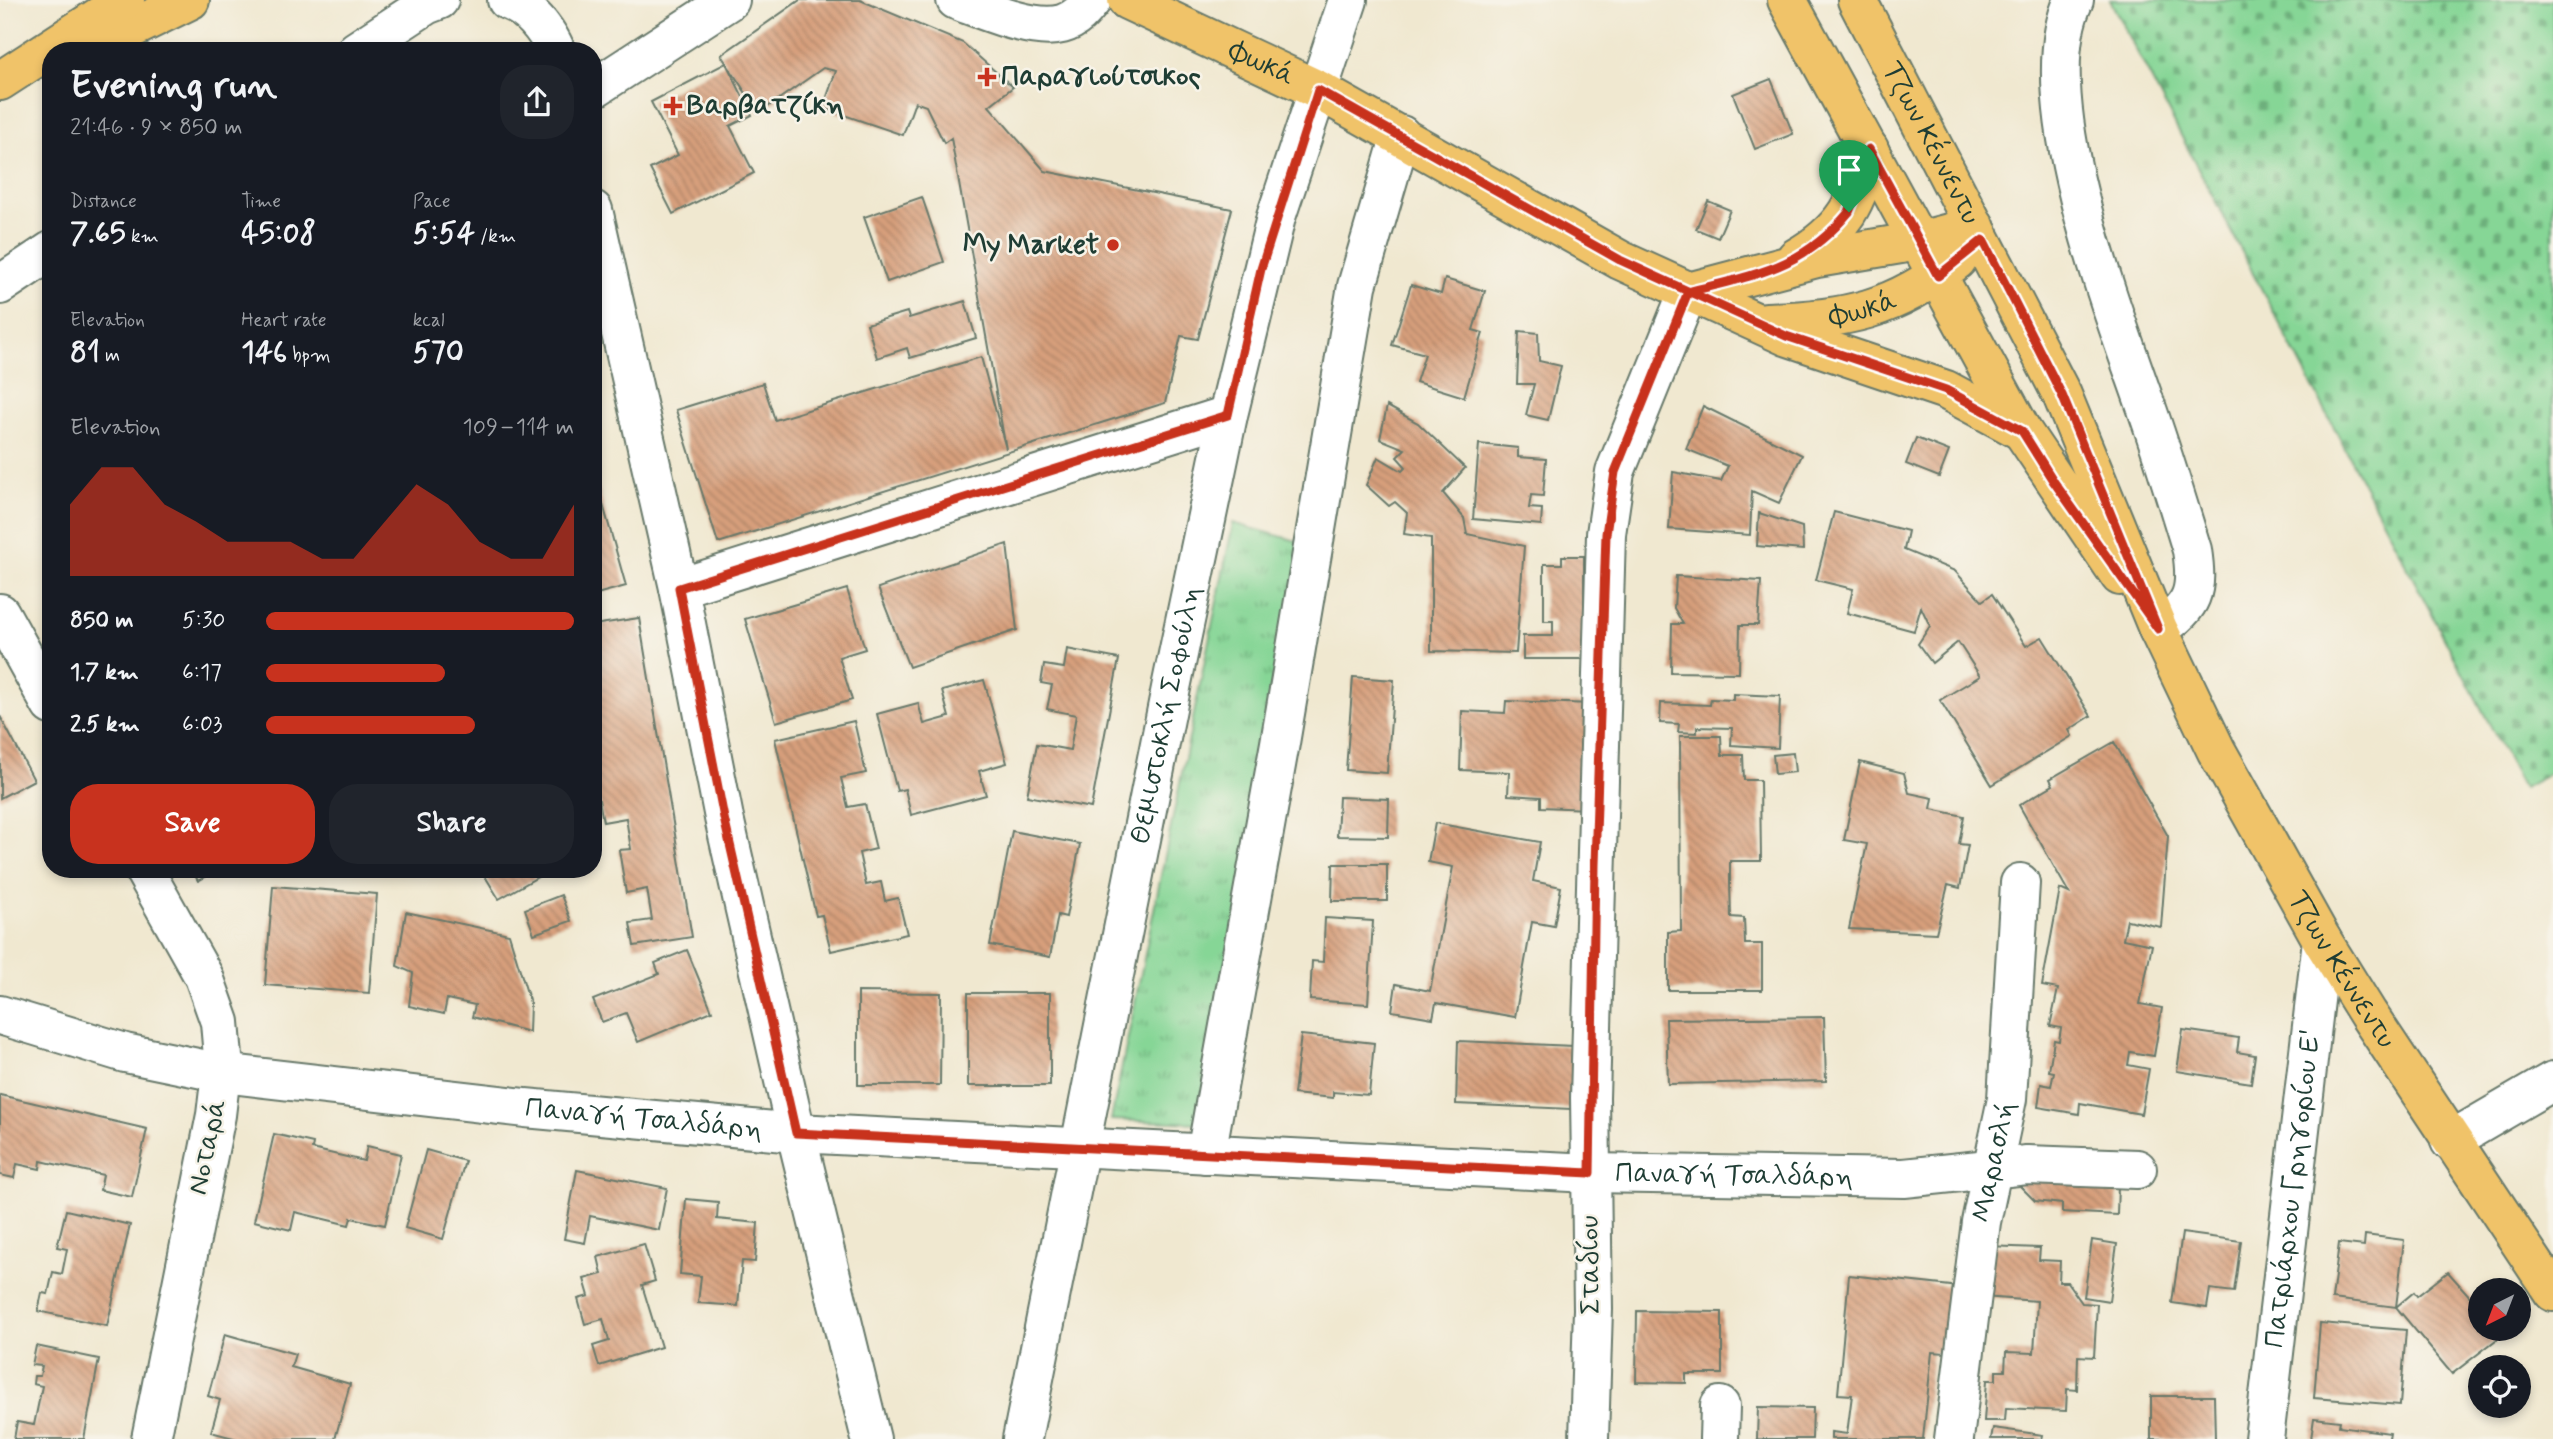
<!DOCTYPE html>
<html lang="en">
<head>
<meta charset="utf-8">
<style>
  body { margin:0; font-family:Mynerve,sans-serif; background:#20242c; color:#f1f3f6; height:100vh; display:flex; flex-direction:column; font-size:26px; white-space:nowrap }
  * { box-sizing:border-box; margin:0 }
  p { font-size:23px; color:#9ea1a6 }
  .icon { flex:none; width:38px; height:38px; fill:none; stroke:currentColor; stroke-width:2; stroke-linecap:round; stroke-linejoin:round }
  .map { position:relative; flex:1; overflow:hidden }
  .sheet { position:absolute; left:42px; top:42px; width:560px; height:836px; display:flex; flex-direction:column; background:#171b24; border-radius:28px; box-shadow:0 4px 10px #0003 }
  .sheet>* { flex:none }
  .needle { width:46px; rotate:222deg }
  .fabs { position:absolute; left:2468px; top:1278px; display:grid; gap:14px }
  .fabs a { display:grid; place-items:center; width:63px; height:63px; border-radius:50%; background:#171b24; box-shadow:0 4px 10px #0003; font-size:35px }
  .pin { position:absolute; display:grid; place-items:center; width:60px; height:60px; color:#fff; margin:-72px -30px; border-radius:50% 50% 50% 0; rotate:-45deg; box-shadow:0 0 7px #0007 }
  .pin .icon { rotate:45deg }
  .round { display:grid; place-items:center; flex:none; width:74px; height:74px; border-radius:28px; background:#20242c }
  .headline { display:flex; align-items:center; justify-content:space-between; height:119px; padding:0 28px }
  h1 { font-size:38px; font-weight:800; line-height:52px }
  .figures { display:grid; grid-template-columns:repeat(3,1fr); gap:10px; height:119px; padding:7px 28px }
  .figures div { display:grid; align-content:center }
  .figures b { font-size:30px; font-weight:800 }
  .figures small { font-size:19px; font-weight:400 }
  .figures p { font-size:19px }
  .chart { height:196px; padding:14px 28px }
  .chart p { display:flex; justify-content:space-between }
  .chart svg { width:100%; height:126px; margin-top:7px; fill:#c8321e; opacity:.7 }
  .primary-button { display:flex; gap:14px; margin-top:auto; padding:14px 28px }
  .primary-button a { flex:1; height:80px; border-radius:28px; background:#c8321e; color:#fff; font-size:28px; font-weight:800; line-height:80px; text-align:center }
  .primary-button a+a { background:#20242c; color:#f1f3f6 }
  ul { padding:0 28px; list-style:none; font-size:23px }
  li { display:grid; grid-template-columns:112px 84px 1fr; align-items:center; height:52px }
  li i { height:18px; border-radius:9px; background:#c8321e }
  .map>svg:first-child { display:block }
  .grass { fill:url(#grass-tufts); stroke:#528a65; stroke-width:2 }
  .cemetery { fill:url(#cemetery-stones); stroke:#528a65; stroke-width:2 }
  .building { fill:url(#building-back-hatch) }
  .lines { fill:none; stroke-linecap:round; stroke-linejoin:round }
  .minor-casing { stroke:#68796b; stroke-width:42 }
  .major-casing { stroke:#68796b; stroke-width:42 }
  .highway-casing { stroke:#68796b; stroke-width:42 }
  .minor { stroke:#fff; stroke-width:38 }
  .major { stroke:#f0c369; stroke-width:38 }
  .highway { stroke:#f0c369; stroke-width:38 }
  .route-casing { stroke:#fff; stroke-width:14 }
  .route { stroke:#c8321e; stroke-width:9 }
  .poi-dot { fill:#c8321e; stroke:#f7f3e8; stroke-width:2.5 }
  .labels { text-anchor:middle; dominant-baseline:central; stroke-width:5; stroke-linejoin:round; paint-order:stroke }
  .street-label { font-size:28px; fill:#1f3d34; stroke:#f7f3e8 }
  .poi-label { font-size:28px; font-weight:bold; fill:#1f3d34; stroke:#f7f3e8; text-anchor:start }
</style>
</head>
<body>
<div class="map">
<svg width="2553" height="1439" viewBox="0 0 2553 1439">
  <defs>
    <pattern id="grass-tufts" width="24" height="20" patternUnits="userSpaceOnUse" patternTransform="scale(1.75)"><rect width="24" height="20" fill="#86d696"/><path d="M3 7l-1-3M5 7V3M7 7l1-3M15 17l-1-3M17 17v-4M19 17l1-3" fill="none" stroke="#6daf7b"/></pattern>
    <pattern id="cemetery-stones" width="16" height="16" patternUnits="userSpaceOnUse" patternTransform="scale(1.75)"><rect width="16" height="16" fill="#86d696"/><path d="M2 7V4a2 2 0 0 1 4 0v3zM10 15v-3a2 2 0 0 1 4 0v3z" fill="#6daf7b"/></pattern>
    <pattern id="building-back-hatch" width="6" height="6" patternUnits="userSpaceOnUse" patternTransform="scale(1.75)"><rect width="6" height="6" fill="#d79f7c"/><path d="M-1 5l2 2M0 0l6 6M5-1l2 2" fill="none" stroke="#ae8366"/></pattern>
  </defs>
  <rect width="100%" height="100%" fill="#f7f3e8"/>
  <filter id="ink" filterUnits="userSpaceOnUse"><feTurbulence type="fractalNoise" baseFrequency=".0143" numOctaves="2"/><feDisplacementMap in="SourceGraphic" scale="14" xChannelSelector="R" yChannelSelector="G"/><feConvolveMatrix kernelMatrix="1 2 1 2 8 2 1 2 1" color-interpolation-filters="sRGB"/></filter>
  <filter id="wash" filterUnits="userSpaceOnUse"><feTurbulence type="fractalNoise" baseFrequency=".00686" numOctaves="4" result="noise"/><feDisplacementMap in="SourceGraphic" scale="28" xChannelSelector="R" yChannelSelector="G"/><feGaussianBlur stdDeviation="1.57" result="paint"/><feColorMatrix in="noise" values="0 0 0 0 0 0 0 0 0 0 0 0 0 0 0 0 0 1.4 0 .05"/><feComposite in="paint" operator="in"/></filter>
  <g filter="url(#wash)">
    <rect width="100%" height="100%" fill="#f0e8d0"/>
    <polygon class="grass" points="1233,523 1304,543 1203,1123 1111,1120"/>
    <polygon class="cemetery" points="2110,0 2553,0 2553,772 2523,788"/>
    <g id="blocks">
      <g class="building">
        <polygon points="800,0 860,0 963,43 1013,87 989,106 1045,171 1232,209 1198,339 1181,336 1165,403 718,543 676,410 763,383 775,420 981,357 1006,449 951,138 944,143 926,106 915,102 903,135 823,108 836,71 823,68 759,113 721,55"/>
        <polygon points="726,63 752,115 730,126 754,173 673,214 650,169 678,155 651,102"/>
        <polygon points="1771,79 1793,134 1755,149 1733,94"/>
        <polygon points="922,197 944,262 887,282 864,217"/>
        <polygon points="1708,201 1730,210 1718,238 1696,229"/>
        <polygon points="1445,279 1485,291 1473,330 1483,333 1464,397 1416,382 1425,354 1392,345 1411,285 1441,294"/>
        <polygon points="965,301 976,338 910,358 907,348 877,358 867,324 907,312 909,318"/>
        <polygon points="1519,331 1538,333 1539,361 1561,366 1548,420 1526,415 1534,384 1517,384"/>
        <polygon points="1387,406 1418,423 1465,468 1443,493 1464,518 1467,534 1524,546 1516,653 1431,651 1431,538 1404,534 1407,513 1395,502 1389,506 1366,485 1378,457 1402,471 1406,467 1397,457 1405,449 1380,439"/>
        <polygon points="1703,406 1802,455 1779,503 1752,491 1750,535 1669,529 1673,472 1721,481 1728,466 1686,449"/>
        <polygon points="1916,438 1949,451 1939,477 1906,464"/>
        <polygon points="1479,444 1518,448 1518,457 1546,459 1543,496 1531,495 1529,508 1542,509 1541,525 1473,519"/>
        <polygon points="593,469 626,586 593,595"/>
        <polygon points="1834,512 1908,531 1904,550 1955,571 1982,601 1992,594 2026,646 2042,637 2091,716 2069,730 2072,736 1992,785 1940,700 1980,676 1958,642 1932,663 1918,644 1930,626 1921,607 1914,631 1847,613 1853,589 1816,580"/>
        <polygon points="1759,513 1802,527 1803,550 1757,546"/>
        <polygon points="1007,544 1017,630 909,667 878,588"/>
        <polygon points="1562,556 1584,556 1584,659 1523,659 1523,636 1553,636 1553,621 1544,621 1544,564 1562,564"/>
        <polygon points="1676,576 1761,581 1758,625 1740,625 1739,673 1671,672 1672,624 1683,624 1674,608"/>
        <polygon points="847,589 865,649 839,657 852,700 776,722 745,619"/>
        <polygon points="639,618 692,937 634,946 630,923 652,920 647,889 626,893 619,850 631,849 626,818 603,822 599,800 593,801 593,625"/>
        <polygon points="1067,649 1119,659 1091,808 1027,796 1037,744 1070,750 1076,715 1047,709 1052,685 1041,683 1044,665 1064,668"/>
        <polygon points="1353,677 1394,680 1387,773 1346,770"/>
        <polygon points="984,680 1007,763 979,771 986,795 911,815 905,789 897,791 877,714 918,703 924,724 949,717 942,691"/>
        <polygon points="1733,694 1780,696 1778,748 1731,745 1732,728 1697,727 1697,733 1678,732 1679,724 1660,723 1661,703 1710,705 1711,699 1733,700"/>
        <polygon points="1506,701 1593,704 1589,809 1541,807 1541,797 1508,795 1509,772 1460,770 1462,711 1505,713"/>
        <polygon points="0,716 34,780 0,798"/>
        <polygon points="854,721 866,773 841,778 848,807 865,804 876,849 859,853 866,885 881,882 885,901 898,898 907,934 831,951 822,915 816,916 775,739"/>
        <polygon points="1680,736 1721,736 1722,755 1743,755 1744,780 1760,780 1761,861 1730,861 1730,883 1731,917 1744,918 1745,944 1762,944 1762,990 1668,990 1668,932 1681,931"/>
        <polygon points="2114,742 2168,836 2161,927 2127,920 2123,939 2152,945 2140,1004 2162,1008 2154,1056 2130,1052 2128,1065 2149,1069 2141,1114 2080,1103 2079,1114 2038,1107 2041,1084 2051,1086 2054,1072 2049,1071 2054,1040 2059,1041 2061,1028 2050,1026 2058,989 2042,986 2060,889 2069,893 2019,805 2053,785 2050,779"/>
        <polygon points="1793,753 1795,772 1775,774 1773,755"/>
        <polygon points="1860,762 1904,773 1909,793 1933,798 1931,809 1964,816 1959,844 1968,845 1960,888 1948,885 1936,933 1849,929 1867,844 1844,840"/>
        <polygon points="1339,797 1389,799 1388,837 1337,836"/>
        <polygon points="1435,823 1540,842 1533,881 1561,887 1554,926 1532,922 1515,1017 1436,1003 1433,1018 1392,1011 1396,984 1430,991 1453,867 1428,862"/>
        <polygon points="1012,831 1080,844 1066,917 1058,915 1050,957 990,945"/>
        <polygon points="1333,864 1387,864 1387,901 1332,901"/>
        <polygon points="192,870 218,870 198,881"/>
        <polygon points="488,870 550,870 499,899 483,873"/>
        <polygon points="273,886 377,894 369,993 265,985"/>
        <polygon points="561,895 571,921 534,934 525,909"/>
        <polygon points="406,912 509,934 530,1003 529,1032 472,1017 475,1005 447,999 444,1014 409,1006 413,973 397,966"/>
        <polygon points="1325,918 1373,921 1368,1004 1310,1000 1312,961 1323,962"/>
        <polygon points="687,950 712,1011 638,1042 626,1013 602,1022 593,1000 659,974 655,963"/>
        <polygon points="858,992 941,993 940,1085 858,1085"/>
        <rect x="968" y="993" width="82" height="93"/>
        <polygon points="1824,1017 1826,1081 1668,1084 1666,1019"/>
        <polygon points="2183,1030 2239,1038 2237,1052 2255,1055 2251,1083 2177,1071"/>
        <polygon points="1301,1035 1374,1043 1369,1095 1333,1092 1333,1098 1294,1094"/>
        <polygon points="1458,1041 1574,1046 1571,1109 1456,1104"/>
        <polygon points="0,1095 147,1129 132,1197 100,1190 103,1175 41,1161 40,1169 17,1164 14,1178 0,1175"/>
        <polygon points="274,1134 313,1143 312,1149 364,1161 367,1146 401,1154 385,1225 351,1218 349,1225 295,1212 291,1230 254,1221"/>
        <polygon points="426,1150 465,1161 443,1239 405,1228"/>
        <polygon points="577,1170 667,1188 659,1230 590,1216 585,1243 564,1239"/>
        <polygon points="2014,1180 2118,1185 2117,1215 2062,1212 2062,1204 2035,1201"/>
        <polygon points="686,1199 718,1202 717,1219 758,1223 755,1262 742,1261 738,1306 698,1303 701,1276 680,1274"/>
        <polygon points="66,1210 130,1225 107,1326 38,1311 42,1293 48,1294 53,1272 62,1274 67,1249 57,1247"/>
        <polygon points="2182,1233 2241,1241 2234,1292 2210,1289 2207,1308 2172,1303"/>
        <polygon points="2365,1235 2404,1240 2396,1307 2332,1299 2339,1243 2364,1246"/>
        <polygon points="2092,1240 2117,1244 2109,1301 2084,1297"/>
        <polygon points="644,1244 655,1281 642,1285 661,1347 599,1366 593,1346 609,1341 603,1319 585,1324 578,1299 589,1296 584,1279 602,1274 598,1257"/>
        <polygon points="1986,1246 2040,1248 2039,1260 2060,1261 2059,1282 2067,1282 2082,1303 2097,1304 2094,1357 2078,1356 2077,1390 2067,1389 2066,1411 2006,1408 2005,1421 1984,1421 1987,1380 1996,1380 1996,1371 2005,1371 2006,1352 2034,1353 2037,1301 1983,1297"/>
        <polygon points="2448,1272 2480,1308 2480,1328 2495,1328 2501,1336 2452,1374 2396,1307 2414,1292 2417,1296"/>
        <polygon points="1849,1275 1960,1287 1957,1317 1950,1316 1946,1353 1932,1352 1923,1439 1831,1439 1831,1432 1847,1434 1852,1395 1838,1394"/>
        <polygon points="1637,1311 1722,1312 1722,1374 1686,1374 1686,1383 1636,1382"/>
        <polygon points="2320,1323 2406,1330 2400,1405 2314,1398"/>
        <polygon points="225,1334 295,1354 291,1367 350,1384 335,1439 237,1439 211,1432 220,1400 208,1396"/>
        <polygon points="36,1346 99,1359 84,1439 14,1439 17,1422 34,1425 42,1386 33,1384 34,1376 40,1376 42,1366 32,1365"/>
        <polygon points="2151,1396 2214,1396 2215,1439 2151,1439"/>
        <polygon points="1758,1407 1813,1408 1812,1439 1757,1439"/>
        <polygon points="2314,1418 2340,1421 2339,1426 2390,1433 2389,1439 2311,1439"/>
        <polygon points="1993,1428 2043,1435 2042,1439 1991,1439"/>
      </g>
    </g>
  </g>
  <g filter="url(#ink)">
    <use href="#blocks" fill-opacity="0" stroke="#68796b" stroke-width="2"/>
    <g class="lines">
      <defs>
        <g id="minor">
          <path d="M507,0C530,9 546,29 556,51"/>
          <path d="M956,0C984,10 1033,32 1062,24C1076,20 1084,10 1092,0"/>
          <path d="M2074,0C2028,96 2114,313 2148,412C2164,458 2178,504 2192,550C2198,590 2194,607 2158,629"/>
          <polyline points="356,51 426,5 439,0"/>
          <polyline points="593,89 730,0"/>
          <polyline points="593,210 679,588 724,818 796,1133 871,1439"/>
          <polyline points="0,285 51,251"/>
          <polyline points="679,588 1228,415"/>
          <polyline points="0,613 51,705"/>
          <polyline points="144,870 204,977 220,1022 223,1057 216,1115 151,1439"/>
          <path id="s1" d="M0,1015L125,1053L222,1073L525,1108L796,1133L1590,1173L1904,1178L2027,1165L2137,1169"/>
          <polyline points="2450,1141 2553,1081"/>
          <polyline points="1206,1154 1280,743 1357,286 1401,135"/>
          <path id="s2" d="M1022,1439L1172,683L1228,415L1276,217L1348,0"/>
          <polyline points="1589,1439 1593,1309 1590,1098 1606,534 1615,472 1688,292"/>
          <polyline points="1719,1439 1720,1406"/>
          <path id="s3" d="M1954,1439L1981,1222L2007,1099L2020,883"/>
          <path id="s4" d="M2264,1439L2322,940"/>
        </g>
        <g id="major">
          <path id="s5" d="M1127,0L1318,90L1620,260L1786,336L1946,390L2022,431"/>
          <polyline points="1787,0 2022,431 2120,576"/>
          <path id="s6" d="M1857,0L2062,395L2158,629L2216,750L2322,940L2368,1014L2553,1292"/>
          <path d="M1796,258C1843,231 1860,201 1869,149"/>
          <polyline points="1688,292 1817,258 1919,241 1975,226"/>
          <path id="s7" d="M1766,322C1845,320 1895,310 1957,260"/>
        </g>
        <g id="highway">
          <polyline points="86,51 190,0"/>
          <polyline points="0,81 125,0"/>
        </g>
      </defs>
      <use href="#minor" class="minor-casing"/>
      <use href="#major" class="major-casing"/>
      <use href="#highway" class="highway-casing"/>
      <use href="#minor" class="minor"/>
      <use href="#major" class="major"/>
      <use href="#highway" class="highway"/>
    </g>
  </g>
  <g class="lines" filter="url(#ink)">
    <defs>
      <path id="route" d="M1849,212C1802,269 1756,274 1688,292L1615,472L1606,534L1595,865L1590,1173L796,1133L724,818L679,588L1228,415L1261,269L1318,90L1620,260L1786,336L1946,390L2022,431L2054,482L2158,629L2062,395L1983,240L1938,276L1869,149L1865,172L1849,212"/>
    </defs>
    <use href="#route" class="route-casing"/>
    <use href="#route" class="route"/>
  </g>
  <g class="poi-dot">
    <path d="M983.5 66.5h7v7h7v7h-7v7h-7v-7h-7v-7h7z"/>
    <path d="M669.5 95.5h7v7h7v7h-7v7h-7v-7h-7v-7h7z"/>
    <circle cx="1113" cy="245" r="7"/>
  </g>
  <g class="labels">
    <g class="street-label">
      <text stroke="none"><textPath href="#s5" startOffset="149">Φωκά</textPath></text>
      <text stroke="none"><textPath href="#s6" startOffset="161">Τζων Κέννεντυ</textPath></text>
      <text stroke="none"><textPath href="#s7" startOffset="98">Φωκά</textPath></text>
      <text stroke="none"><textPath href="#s2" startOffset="738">Θεμιστοκλή Σοφούλη</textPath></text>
      <text stroke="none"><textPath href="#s6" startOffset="1085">Τζων Κέννεντυ</textPath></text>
      <text stroke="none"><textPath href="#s1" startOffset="654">Παναγή Τσαλδάρη</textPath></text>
      <text transform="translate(208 1147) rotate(-78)">Νοταρά</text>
      <text stroke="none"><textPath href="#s3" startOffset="280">Μαρασλή</textPath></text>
      <text stroke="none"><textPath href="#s1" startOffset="1746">Παναγή Τσαλδάρη</textPath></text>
      <text stroke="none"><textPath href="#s4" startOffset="252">Πατριάρχου Γρηγορίου Ε'</textPath></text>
      <text transform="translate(1591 1265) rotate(-91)">Σταδίου</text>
    </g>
    <g class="poi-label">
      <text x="1001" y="77">Παραγιούτσικος</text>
      <text x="687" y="106">Βαρβατζίκη</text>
      <text x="1099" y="245" text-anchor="end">My Market</text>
    </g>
  </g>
</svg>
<div class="fabs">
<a><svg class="needle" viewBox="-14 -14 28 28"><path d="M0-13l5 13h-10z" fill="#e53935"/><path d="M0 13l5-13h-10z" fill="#9ea1a6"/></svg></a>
<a><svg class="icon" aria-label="locate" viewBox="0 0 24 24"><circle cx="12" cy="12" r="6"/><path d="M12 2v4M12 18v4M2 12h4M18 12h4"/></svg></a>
</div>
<div class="pin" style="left:1849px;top:212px;background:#1e9e55"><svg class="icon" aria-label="arrive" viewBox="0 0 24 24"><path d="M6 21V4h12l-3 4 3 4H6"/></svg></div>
<section class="sheet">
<div class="headline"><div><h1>Evening run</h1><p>21:46 · 9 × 850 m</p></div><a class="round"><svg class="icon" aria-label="share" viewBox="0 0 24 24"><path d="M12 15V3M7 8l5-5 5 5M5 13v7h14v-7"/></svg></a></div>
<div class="figures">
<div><p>Distance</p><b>7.65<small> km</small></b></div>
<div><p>Time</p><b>45:08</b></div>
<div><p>Pace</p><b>5:54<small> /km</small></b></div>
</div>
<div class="figures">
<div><p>Elevation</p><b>81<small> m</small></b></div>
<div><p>Heart rate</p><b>146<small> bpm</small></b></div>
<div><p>kcal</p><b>570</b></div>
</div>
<div class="chart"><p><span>Elevation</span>109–114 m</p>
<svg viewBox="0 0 160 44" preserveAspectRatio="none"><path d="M0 44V19L10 6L20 6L30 19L40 25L50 32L60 32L70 32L80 38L90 38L100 25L110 12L120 19L130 32L140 38L150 38L160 19V44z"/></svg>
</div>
<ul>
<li><b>850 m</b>5:30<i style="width:100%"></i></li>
<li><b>1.7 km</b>6:17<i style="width:58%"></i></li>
<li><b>2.5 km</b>6:03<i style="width:68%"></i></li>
</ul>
<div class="primary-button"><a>Save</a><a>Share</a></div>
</section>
</div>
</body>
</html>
